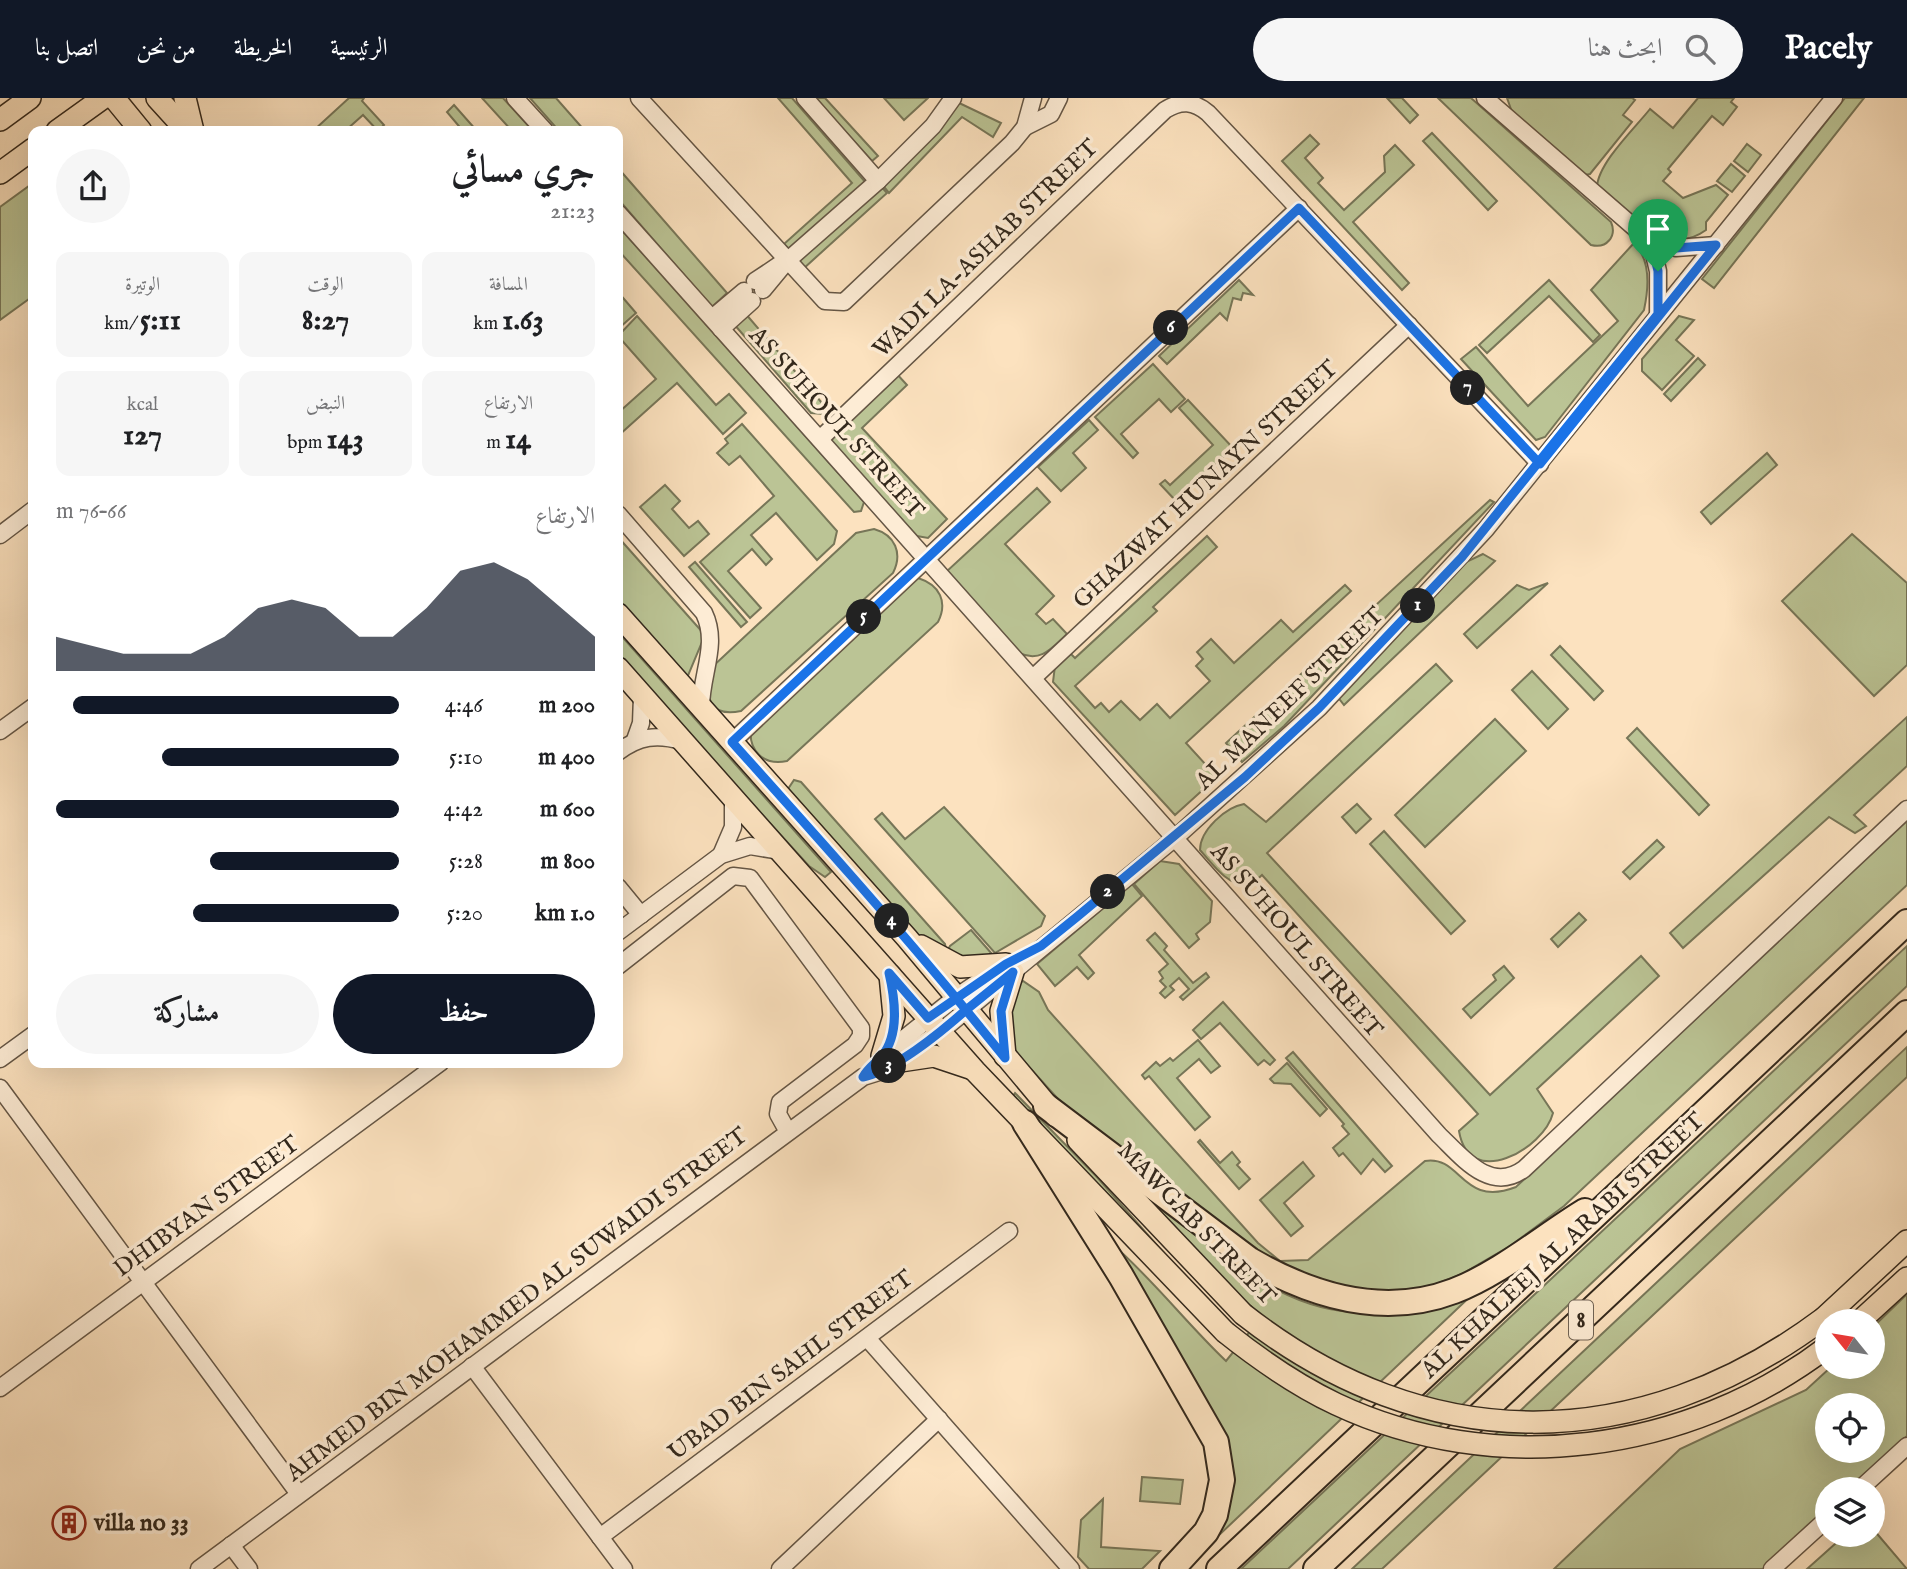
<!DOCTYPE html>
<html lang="ar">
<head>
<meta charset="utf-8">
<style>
  body { margin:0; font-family:"IM FELL English",Amiri,serif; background:#f6f6f6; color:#202124; direction:rtl; height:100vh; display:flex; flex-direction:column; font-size:26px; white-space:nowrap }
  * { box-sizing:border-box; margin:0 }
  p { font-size:23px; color:#757577 }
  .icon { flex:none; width:38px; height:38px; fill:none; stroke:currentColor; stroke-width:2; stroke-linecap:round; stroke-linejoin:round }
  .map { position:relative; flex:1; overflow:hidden; direction:ltr }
  .panel { position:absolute; left:28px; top:28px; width:595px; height:942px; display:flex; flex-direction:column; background:#fff; border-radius:14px; box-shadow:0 7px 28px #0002; direction:rtl }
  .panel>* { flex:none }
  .needle { width:46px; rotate:300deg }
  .fabs { position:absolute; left:1815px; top:1211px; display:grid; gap:14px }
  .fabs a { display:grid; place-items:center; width:70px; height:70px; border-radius:50%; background:#fff; box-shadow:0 7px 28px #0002; font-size:35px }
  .pin { position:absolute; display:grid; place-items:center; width:60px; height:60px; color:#fff; margin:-72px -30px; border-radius:50% 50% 50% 0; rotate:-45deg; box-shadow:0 0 7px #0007 }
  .pin .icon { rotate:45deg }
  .km { position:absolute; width:35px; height:35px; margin:-18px; border-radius:50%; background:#222; color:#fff; font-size:19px; line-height:35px; text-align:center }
  .round { display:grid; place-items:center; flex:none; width:74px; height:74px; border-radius:37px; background:#f6f6f6 }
  .summary { display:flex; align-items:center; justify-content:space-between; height:119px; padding:0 28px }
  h1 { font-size:38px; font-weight:700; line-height:52px }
  .stats { display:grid; grid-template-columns:repeat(3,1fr); gap:10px; height:119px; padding:7px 28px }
  .stats div { display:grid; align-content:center; border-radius:14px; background:#f6f6f6; text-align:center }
  .stats b { font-size:30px; font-weight:700 }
  .stats small { font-size:19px; font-weight:400 }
  .stats p { font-size:19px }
  .chart { height:196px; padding:14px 28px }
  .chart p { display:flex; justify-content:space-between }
  .chart svg { width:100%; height:126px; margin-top:7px; fill:#111827; opacity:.7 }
  .primary-button { display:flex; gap:14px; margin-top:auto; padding:14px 28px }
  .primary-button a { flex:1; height:80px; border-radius:42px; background:#111827; color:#fff; font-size:28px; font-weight:700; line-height:80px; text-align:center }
  .primary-button a+a { background:#f6f6f6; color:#202124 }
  ul { padding:0 28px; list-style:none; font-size:23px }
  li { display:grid; grid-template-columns:112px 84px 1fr; align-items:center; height:52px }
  li i { height:18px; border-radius:9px; background:#111827 }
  header { display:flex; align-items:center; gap:42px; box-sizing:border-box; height:98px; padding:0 35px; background:#111827; color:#fff }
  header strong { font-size:33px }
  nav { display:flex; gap:38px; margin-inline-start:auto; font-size:24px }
  .search { width:490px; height:63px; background:#f6f6f6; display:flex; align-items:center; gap:18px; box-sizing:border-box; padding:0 24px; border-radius:38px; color:#757577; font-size:26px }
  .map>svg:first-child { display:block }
  .green { fill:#bbc495; stroke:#777658; stroke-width:2; fill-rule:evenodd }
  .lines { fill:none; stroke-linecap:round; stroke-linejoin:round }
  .minor-casing { stroke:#655645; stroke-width:19 }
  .major-casing { stroke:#33281c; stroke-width:24 }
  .highway-casing { stroke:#33281c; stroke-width:28 }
  .minor { stroke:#fdecd5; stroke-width:16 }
  .major { stroke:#fce2bf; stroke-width:21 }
  .highway { stroke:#fce2bf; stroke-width:24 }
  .major-bridge-casing { stroke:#33281c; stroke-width:24; stroke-linecap:butt }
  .major-bridge { stroke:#fce2bf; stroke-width:21 }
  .route-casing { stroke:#fff; stroke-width:14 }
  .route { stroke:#1a73e8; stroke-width:9 }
  .labels { text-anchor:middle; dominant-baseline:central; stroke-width:7; stroke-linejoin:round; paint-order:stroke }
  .shield { fill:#fdecd5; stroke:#706354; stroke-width:2 }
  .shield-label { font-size:23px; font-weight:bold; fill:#33281c }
  .street-label { font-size:24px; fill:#33281c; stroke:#fdecd5 }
  .poi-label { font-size:24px; font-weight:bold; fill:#33281c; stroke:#fdecd5; text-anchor:start }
</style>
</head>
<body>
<header>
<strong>Pacely</strong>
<div class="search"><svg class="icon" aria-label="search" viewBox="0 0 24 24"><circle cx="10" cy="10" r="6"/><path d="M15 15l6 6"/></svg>ابحث هنا</div>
<nav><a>الرئيسية</a><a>الخريطة</a><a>من نحن</a><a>اتصل بنا</a></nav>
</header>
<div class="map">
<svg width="1907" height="1471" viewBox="0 0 1907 1471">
  <rect width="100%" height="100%" fill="#fce2bf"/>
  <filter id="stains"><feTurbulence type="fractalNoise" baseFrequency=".00286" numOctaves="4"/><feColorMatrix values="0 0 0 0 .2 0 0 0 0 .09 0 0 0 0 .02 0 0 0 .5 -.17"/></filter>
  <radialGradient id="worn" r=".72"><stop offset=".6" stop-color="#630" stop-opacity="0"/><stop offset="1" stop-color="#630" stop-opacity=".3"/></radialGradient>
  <g class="green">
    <polygon points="349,0 364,0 362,3 384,27 378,33 363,17 345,33 313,33"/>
    <polygon points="482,0 503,0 533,33 512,33"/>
    <polygon points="530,0 556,0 585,33 559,33"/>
    <polygon points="778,0 792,0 867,86 791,153 784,146 852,85"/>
    <polygon points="815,0 825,0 878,58 872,63"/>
    <polygon points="884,0 928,0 904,22"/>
    <polygon points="1387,0 1402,0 1418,17 1410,25"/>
    <path d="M1438,0H1471L1611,124C1617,138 1607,151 1591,147Z"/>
    <polygon points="1507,0 1632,0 1635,2 1623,17 1632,24 1590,76 1585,77 1512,14"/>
    <path d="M1698,0H1734L1731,4L1737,9L1723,27L1712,18L1668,71L1671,74L1663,83L1683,100L1716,87L1728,97L1706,124V132C1665,162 1627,115 1597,89C1598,65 1635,30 1650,11L1673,30Z"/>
    <polygon points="1845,0 1864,0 1714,190 1702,181"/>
    <polygon points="955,3 1001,25 993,39 962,19 889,95 880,84"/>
    <polygon points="454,7 477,33 463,33 447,14"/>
    <polygon points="1432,35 1497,103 1488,112 1423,43"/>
    <polygon points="1310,37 1319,46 1305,60 1323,80 1318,85 1344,112 1385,74 1384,58 1395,47 1414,67 1353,124 1409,185 1402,192 1282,63"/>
    <polygon points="1747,46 1761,57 1748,74 1734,63"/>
    <polygon points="1731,66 1745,78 1732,94 1717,83"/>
    <polygon points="618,70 727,195 712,209 618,101"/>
    <polygon points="33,85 33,198 0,222 0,109"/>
    <polygon points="879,86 887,95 803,171 795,162"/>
    <polygon points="618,128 864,404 861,413 854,414 618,152"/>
    <path d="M1634,145C1651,162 1649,189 1644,212L1545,339L1536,342L1461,261L1476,249L1528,308L1618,223L1591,192Z"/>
    <polygon points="1239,182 1253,197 1243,195 1241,202 1233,200 1227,222 1220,215 1167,266 1159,258"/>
    <polygon points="1549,182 1600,237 1593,244 1549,198 1487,255 1479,247"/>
    <polygon points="618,194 636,215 618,231"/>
    <polygon points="745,215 828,312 824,316 811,315 733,225"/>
    <polygon points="637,218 716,307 729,296 746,315 723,336 677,285 618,338 618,315 656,281 618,238"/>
    <polygon points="1679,218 1694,222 1676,242 1694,258 1662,292 1642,273 1642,261"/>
    <polygon points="1698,260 1705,267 1671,303 1664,296"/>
    <polygon points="1153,266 1185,301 1171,314 1159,301 1121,336 1138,355 1133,360 1095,319"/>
    <polygon points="895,274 907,287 862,330 947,421 928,440 917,438 831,345 837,328"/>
    <polygon points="1188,302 1233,350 1176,403 1160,386 1165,382 1170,387 1213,347 1179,310"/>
    <polygon points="1089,322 1098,332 1073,355 1086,370 1061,393 1038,369"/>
    <polygon points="742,326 837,433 834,446 817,462 776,415 751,437 772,461 766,467 752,451 728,473 761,510 750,520 700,464 774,398 740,358 729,367 717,355 728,345 725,341"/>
    <polygon points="1767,355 1777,367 1711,426 1701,414"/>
    <polygon points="665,387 680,403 672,411 689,430 698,423 709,436 684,458 640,409"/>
    <path d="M1037,390L1050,404L1005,446L1054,498L1036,516L1046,526L1053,521L1067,536C1052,550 1041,565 1019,555L946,474Z"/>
    <polygon points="1490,402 1494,404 1284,628 1242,664 1226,645"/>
    <path d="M874,431C895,437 903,455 893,475L741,613C706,620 706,596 710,571L856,435Z"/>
    <polygon points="1852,436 1907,485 1907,567 1874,598 1782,503"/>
    <polygon points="1207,438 1217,449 1153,509 1157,513 1075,588 1095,610 1101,605 1109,614 1121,603 1140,622 1157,606 1170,620 1210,583 1196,568 1203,561 1197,554 1211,541 1234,565 1281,522 1293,534 1345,487 1351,493 1186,645 1217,679 1175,717 1053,584 1055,568 1070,555 1075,560"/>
    <polygon points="618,439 705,537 687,580 618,502"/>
    <polygon points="1483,456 1495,463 1344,607 1337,598 1466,464"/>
    <polygon points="695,464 747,524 741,529 689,469"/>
    <path d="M918,480C940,487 948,504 938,524L787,663C764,668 748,653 751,630L909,481Z"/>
    <polygon points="1548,485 1477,550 1464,536 1517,487 1529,492"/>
    <polygon points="618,534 831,774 825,779 809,768 618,559"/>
    <polygon points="1560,548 1603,593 1594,602 1551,557"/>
    <path d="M1436,566L1452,583L1267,755L1490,997L1641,858L1659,878L1537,991L1553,1015C1544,1051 1469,1093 1459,1033L1478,1016L1262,777L1249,789C1225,785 1215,769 1200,752C1200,732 1226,709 1244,706L1266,724Z"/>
    <polygon points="1532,573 1568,611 1548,631 1512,592"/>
    <polygon points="1907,619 1907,668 1854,717 1866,728 1855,735 1829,719 1683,850 1670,835"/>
    <polygon points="1495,621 1526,653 1425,749 1395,717"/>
    <polygon points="1637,630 1709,707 1699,717 1627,640"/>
    <polygon points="794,682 801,684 945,846 946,851 935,858 788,691"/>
    <polygon points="1357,706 1371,721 1356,735 1342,719"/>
    <polygon points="944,709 1045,818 1041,828 995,855 875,721 882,715 905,741"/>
    <path d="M1907,723V787L1564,1108L1510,1148L1462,1176L1415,1194L1339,1193L1281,1177L1068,1012L1012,950L1005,926L1013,888L1023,883L1039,894L1048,912L1258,1145L1280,1163L1308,1162L1425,1063C1462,1057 1461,1110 1516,1089Z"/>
    <polygon points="1384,733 1465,823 1451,836 1370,746"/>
    <polygon points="1657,742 1664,749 1630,781 1623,774"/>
    <polygon points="1160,763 1179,766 1212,803 1210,824 1196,836 1199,841 1189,850 1134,786"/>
    <polygon points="1132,786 1142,798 1079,857 1094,875 1088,881 1077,869 1055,888 1037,866"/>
    <polygon points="1579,815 1586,822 1558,849 1551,841"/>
    <polygon points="971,832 992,856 971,866 944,859 950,848"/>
    <polygon points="1155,835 1167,848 1164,852 1193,885 1206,875 1209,879 1183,902 1180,899 1189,891 1179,880 1170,888 1174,892 1165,900 1160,895 1166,889 1160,883 1163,880 1159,874 1168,866 1147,842"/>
    <polygon points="1907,848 1907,888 1288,1471 1241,1471"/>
    <polygon points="1504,868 1514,880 1471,920 1463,911 1496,882 1493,877"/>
    <polygon points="1223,904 1275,962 1270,967 1264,962 1258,967 1220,925 1201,941 1193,932"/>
    <polygon points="1198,942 1220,968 1211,975 1199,961 1177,980 1210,1019 1195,1032 1149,978 1145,981 1142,977 1156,964 1160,968 1170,960 1173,963"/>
    <polygon points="1907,949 1907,979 1382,1471 1352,1471"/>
    <polygon points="1293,954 1392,1068 1385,1074 1373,1061 1361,1076 1343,1055 1339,1058 1333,1050 1349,1036 1342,1028 1344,1026 1286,960"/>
    <polygon points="1287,965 1327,1011 1320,1018 1291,986 1274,985 1270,981"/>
    <polygon points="1015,995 1096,1078 1237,1238 1013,998"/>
    <polygon points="1200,1042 1220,1065 1232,1054 1240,1064 1237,1067 1250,1081 1239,1091 1198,1044"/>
    <polygon points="1303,1064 1314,1078 1284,1105 1303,1128 1291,1138 1260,1102"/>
    <path d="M1152,1104C1219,1153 1292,1226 1383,1213C1414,1209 1446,1199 1477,1192L1216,1440L1230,1383L1110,1144C1152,1180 1186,1225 1226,1263L1260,1221L1217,1183Z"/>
    <path d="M1907,1196V1338L1849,1391H1827V1412L1763,1471H1554L1680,1351L1806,1292L1831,1269H1872L1873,1229ZM1827,1307H1872V1353H1827Z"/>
    <polygon points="1142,1379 1183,1382 1180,1406 1140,1403"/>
    <polygon points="1103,1401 1101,1449 1160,1453 1142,1471 1089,1471 1078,1459 1081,1422"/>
    <polygon points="1873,1431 1907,1471 1807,1471 1845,1437 1872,1437"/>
  </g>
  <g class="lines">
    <defs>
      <g id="minor">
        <polyline points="515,0 545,33"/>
        <polyline points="639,0 825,203 844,204 1012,45 1025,29 1033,0"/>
        <polyline points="805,0 878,83"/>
        <polyline points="1485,0 1651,144 1676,150 1716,147"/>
        <polyline points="1025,29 1051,16 1059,0"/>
        <path d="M618,115L1439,1037C1462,1059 1490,1096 1524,1071L1907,711"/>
        <polyline points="1651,144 1658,173 1658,217"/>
        <polyline points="755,183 779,167"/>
        <polyline points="763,192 787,163 878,83 933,28 953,0"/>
        <polyline points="712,220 744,193"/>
        <polyline points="721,231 752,203"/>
        <path d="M820,341L1165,12C1181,2 1194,3 1208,15L1540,366"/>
        <path d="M618,416L704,515C719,546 701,576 701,609"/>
        <polyline points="0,437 33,412"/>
        <polyline points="1033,580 1409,227"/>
        <polyline points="0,633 33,609"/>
        <polyline points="635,642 641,625 642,598"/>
        <polyline points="732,644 1299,110"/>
        <path d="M618,654C639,638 657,636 682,643"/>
        <polyline points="721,757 733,729 733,699"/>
        <polyline points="618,789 641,817"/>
        <polyline points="618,834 721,757 750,748 780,753"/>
        <polyline points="618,868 733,778 750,780 861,930 861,938 855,947 780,1004 778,1016 788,1034"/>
        <polyline points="882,958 956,899 1004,867"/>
        <polyline points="0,961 33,937"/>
        <polyline points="0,990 299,1396"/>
        <polyline points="867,1240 1071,1471"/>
        <polyline points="472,1268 624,1471"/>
        <polyline points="0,1290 441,964"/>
        <polyline points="1860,1391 1907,1348"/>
        <polyline points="600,1439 1009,1133"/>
        <polyline points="231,1447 249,1471"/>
        <polyline points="199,1471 863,979 879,974 940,934 1175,740 1319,610 1486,431 1834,0"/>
        <polyline points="780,1471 939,1321"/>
        <polyline points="1772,1471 1827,1421"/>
      </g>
      <g id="major">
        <polyline points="114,0 141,33"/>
        <polyline points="157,0 187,33"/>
        <polyline points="185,0 193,33"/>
        <polyline points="0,22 30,0"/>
        <polyline points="57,33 103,0"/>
        <polyline points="0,75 33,51"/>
        <polyline points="618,516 907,840 1056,1018"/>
        <polyline points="618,570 975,973 1225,1234"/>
        <polyline points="921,848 960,869 1006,866"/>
        <polyline points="882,958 894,918 890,877"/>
        <polyline points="1005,958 1001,913 1013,874"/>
        <polyline points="894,964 934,958 970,970"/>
        <polyline points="1078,1042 1243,1216"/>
        <polyline points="1824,1220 1907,1143"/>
        <polyline points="1860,1223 1907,1180"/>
      </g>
      <g id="highway">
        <path d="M1046,1008L1250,1162C1312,1198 1383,1220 1454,1193C1499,1176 1544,1138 1585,1113"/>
        <polyline points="1025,1025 1121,1178 1216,1344 1222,1382 1215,1417 1206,1434 1172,1471"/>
        <polyline points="1219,1471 1907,824"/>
        <polyline points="1316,1471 1907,915"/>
      </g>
    </defs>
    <use href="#minor" class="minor-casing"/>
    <use href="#major" class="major-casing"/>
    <use href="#highway" class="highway-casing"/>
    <use href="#minor" class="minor"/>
    <use href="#major" class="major"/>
    <use href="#highway" class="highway"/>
    <defs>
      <g id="major-bridge">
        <path d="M1243,1216C1426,1360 1638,1359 1824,1220"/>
        <path d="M1225,1234C1260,1262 1296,1287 1336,1306C1495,1381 1688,1355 1827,1249"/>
      </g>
    </defs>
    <use href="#major-bridge" class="major-bridge-casing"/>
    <use href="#major-bridge" class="major-bridge"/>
  </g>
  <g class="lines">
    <defs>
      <path id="route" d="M1658,173V216L1462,459L1319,610L1245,679L1078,818L1041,848L1006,866L928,920L889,875C895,901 900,936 882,958C875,966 868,970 863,979C895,972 941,934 966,912L1005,960L1001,913L1013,874L966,912C891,821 811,732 732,644L1299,110L1540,366L1716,147L1676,150L1651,144L1658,173"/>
    </defs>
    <use href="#route" class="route-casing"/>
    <use href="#route" class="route"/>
  </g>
  <defs>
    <symbol id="building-ring" viewBox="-11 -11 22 22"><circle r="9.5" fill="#fdecd5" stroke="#8f2418" stroke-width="1.5"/><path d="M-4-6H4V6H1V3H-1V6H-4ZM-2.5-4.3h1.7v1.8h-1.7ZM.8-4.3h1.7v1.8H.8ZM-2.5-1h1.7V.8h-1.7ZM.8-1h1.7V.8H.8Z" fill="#8f2418"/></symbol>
  </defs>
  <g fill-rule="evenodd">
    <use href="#building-ring" x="50" y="1406" width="38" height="38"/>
  </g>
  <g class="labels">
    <rect class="shield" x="1569" y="1202.5" width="24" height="39" rx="5"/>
    <g class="shield-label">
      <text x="1581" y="1222">8</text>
    </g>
    <g class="street-label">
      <text transform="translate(986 151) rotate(-44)">WADI LA-ASHAB STREET</text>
      <text transform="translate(836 325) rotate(48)">AS SUHOUL STREET</text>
      <text transform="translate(1206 387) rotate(-43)">GHAZWAT HUNAYN STREET</text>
      <text transform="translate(1290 601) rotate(-44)">AL MANEEF STREET</text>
      <text transform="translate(1296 843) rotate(49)">AS SUHOUL STREET</text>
      <text transform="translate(207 1109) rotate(-36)">DHIBYAN STREET</text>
      <text transform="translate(1196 1126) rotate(46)">MAWGAB STREET</text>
      <text transform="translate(1563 1148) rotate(-43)">AL KHALEEJ AL ARABI STREET</text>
      <text transform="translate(517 1207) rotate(-37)">AHMED BIN MOHAMMED AL SUWAIDI STREET</text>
      <text transform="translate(791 1268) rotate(-37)">UBAD BIN SAHL STREET</text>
    </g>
    <g class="poi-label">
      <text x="94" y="1425">villa no 33</text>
    </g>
  </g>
  <rect width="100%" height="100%" filter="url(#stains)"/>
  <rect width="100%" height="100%" fill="url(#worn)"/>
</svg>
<div class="fabs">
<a><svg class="needle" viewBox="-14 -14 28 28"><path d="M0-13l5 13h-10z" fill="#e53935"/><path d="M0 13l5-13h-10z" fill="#757577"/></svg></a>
<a><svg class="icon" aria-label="locate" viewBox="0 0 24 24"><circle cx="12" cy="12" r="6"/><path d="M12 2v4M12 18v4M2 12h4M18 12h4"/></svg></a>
<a><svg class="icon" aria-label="layers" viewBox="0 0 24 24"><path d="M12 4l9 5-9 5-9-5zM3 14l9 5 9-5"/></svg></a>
</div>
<div class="pin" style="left:1658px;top:173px;background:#1e9e55"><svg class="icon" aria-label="arrive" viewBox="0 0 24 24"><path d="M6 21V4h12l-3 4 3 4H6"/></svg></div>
<b class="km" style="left:1418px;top:508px">1</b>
<b class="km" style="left:1108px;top:794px">2</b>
<b class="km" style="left:889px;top:968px">3</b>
<b class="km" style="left:892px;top:823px">4</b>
<b class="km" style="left:864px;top:519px">5</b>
<b class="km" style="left:1171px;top:230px">6</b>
<b class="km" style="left:1468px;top:290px">7</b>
<section class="panel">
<div class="summary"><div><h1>جري مسائي</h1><p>21:23</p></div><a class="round"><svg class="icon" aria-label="share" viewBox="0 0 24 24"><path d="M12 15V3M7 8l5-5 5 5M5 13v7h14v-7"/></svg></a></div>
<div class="stats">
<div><p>المسافة</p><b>1.63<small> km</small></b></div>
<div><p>الوقت</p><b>8:27</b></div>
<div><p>الوتيرة</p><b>5:11<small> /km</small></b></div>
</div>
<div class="stats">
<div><p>الارتفاع</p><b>14<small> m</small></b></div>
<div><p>النبض</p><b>143<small> bpm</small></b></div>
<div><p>kcal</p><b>127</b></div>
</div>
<div class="chart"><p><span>الارتفاع</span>66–76 m</p>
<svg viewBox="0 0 160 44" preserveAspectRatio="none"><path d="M0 44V32L10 35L20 38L30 38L40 38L50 32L60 22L70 19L80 22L90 32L100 32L110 22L120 9L130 6L140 12L150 22L160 32V44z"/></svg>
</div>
<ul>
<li><b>200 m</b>4:46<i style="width:95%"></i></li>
<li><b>400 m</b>5:10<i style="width:69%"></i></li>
<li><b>600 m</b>4:42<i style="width:100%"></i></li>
<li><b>800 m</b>5:28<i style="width:55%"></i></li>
<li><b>1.0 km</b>5:20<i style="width:60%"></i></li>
</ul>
<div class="primary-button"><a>حفظ</a><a>مشاركة</a></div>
</section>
</div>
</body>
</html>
